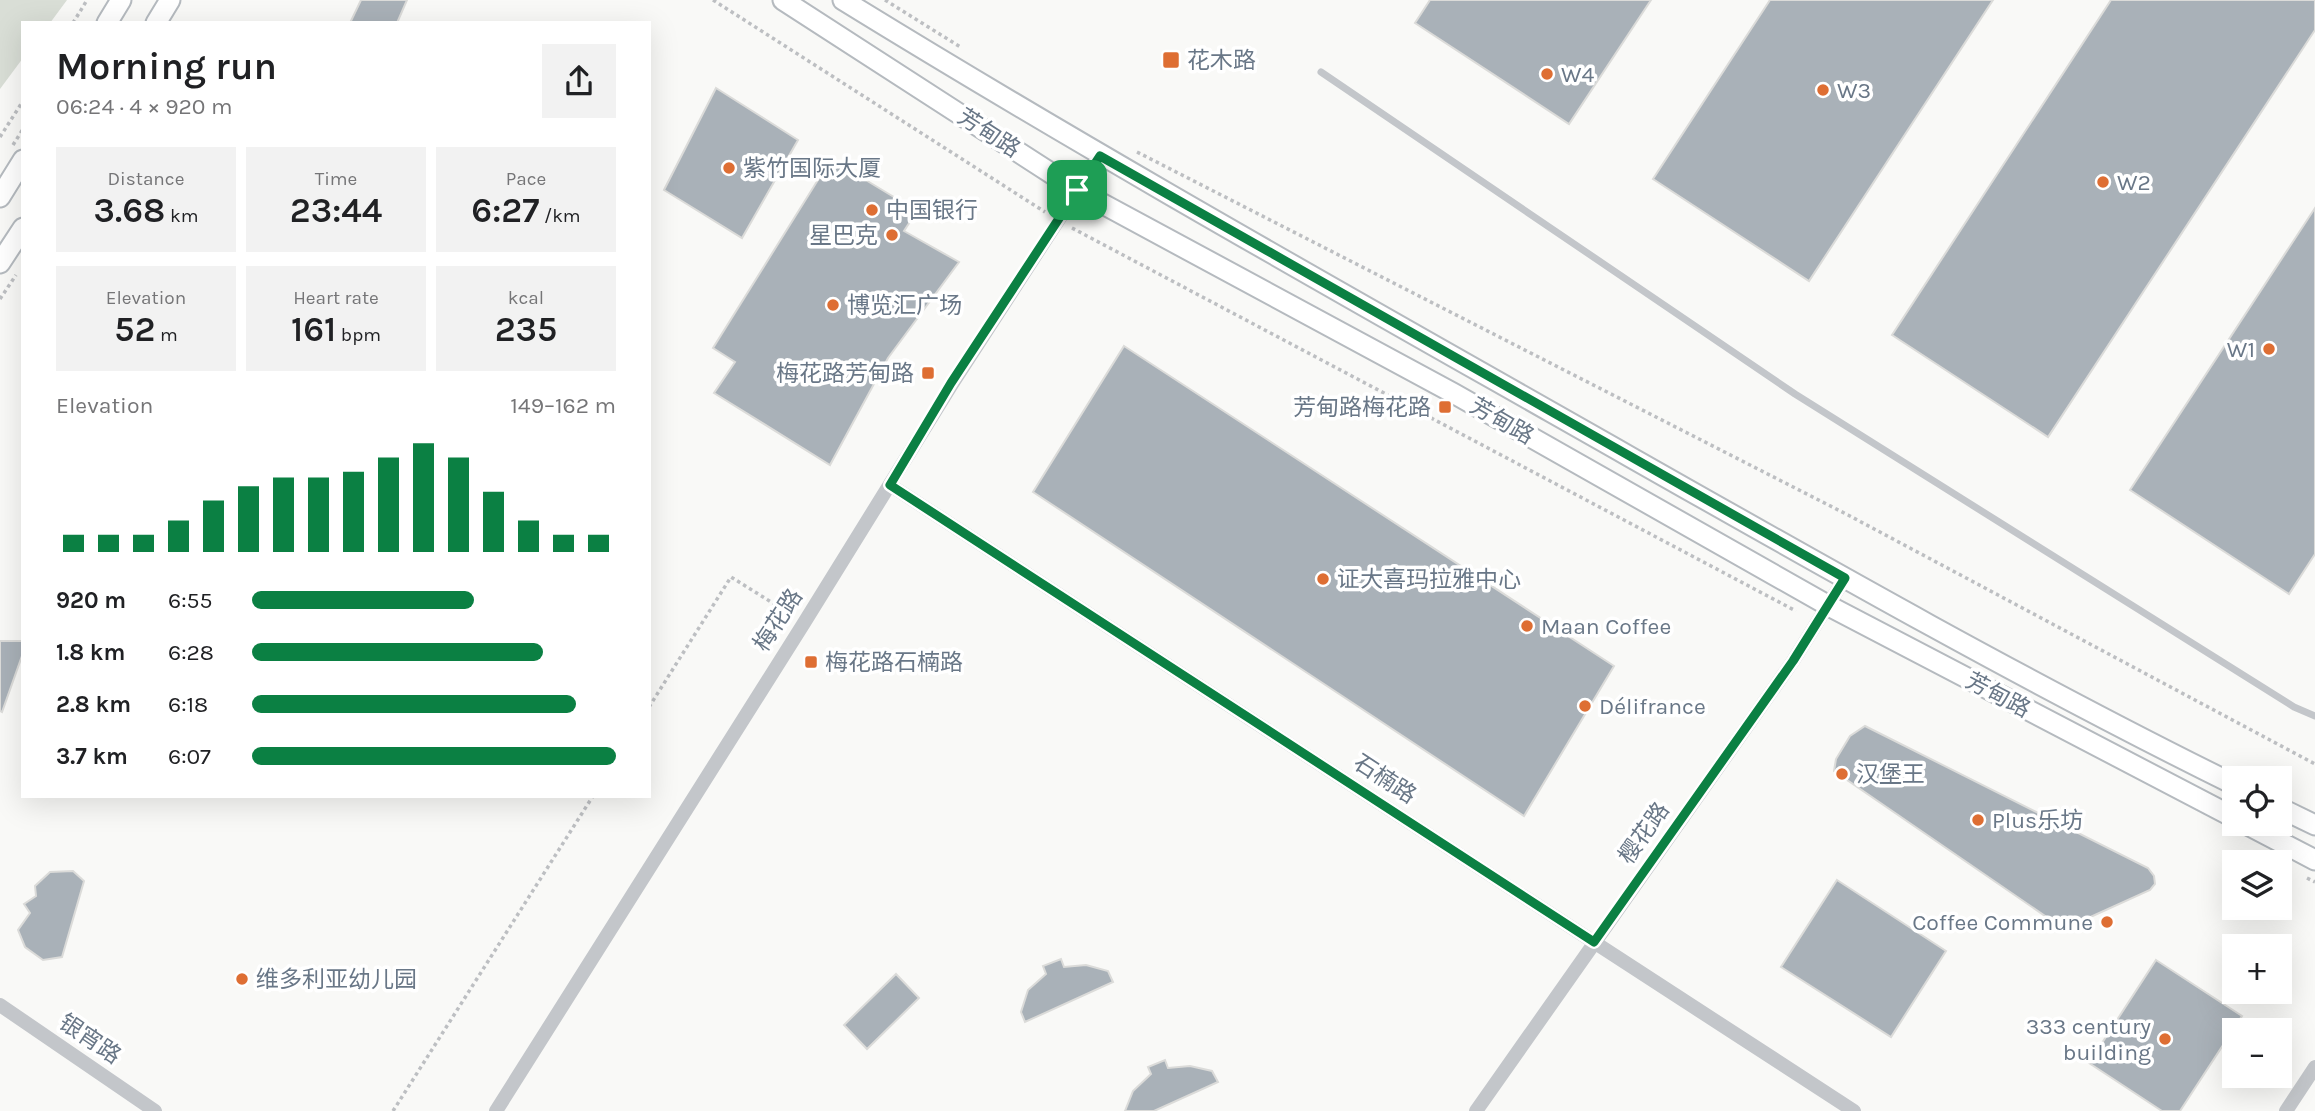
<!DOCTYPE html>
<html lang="en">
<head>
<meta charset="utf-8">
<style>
  body { margin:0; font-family:Karla,"Noto Sans SC",sans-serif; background:#f2f2f2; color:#202124; height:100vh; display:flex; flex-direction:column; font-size:26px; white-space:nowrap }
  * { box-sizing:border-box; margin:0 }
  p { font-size:23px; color:#757577 }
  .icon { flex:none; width:38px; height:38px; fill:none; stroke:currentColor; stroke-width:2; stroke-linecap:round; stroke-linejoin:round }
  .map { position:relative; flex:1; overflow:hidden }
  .drawer { position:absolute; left:21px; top:21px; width:630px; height:777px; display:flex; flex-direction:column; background:#fff; border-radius:0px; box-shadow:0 7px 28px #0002 }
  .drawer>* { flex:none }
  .buttons { position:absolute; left:2222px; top:766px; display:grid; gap:14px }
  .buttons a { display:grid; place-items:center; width:70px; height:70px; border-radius:0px; background:#fff; box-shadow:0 7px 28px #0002; font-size:35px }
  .pin { position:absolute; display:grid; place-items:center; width:60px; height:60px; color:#fff; margin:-30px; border-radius:14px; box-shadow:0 4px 10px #0006 }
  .round { display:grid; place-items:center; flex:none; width:74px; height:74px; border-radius:0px; background:#f2f2f2 }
  .head { display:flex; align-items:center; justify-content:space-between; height:119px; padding:0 35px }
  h1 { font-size:38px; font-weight:600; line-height:52px }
  .figures { display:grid; grid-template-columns:repeat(3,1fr); gap:10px; height:119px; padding:7px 35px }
  .figures div { display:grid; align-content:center; border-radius:0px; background:#f2f2f2; text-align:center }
  .figures b { font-size:35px; font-weight:600 }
  .figures small { font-size:19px; font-weight:400 }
  .figures p { font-size:19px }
  .chart { height:196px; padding:14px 35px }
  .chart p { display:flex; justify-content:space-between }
  .chart svg { width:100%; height:126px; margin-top:7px; stroke:#0b8043; stroke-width:6 }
  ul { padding:0 35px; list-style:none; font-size:23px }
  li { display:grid; grid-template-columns:112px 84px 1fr; align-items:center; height:52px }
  li i { height:18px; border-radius:9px; background:#0b8043 }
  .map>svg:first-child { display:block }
  .green { fill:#d9ded6 }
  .building { fill:#a9b1b8; stroke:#dbdbd9; stroke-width:2 }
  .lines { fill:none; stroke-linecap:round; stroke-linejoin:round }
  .secondary-casing { stroke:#b5babf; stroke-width:23 }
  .path { stroke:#bdbfc2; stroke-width:3.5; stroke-dasharray:3.5 3.5; stroke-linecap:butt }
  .lane { stroke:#c3c6ca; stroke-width:7 }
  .street { stroke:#c3c6ca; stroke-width:14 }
  .secondary { stroke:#fff; stroke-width:19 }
  .route-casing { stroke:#fff; stroke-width:14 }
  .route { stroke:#0b8043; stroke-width:9 }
  .poi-dot { fill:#de6e33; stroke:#fff; stroke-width:2.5 }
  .labels { text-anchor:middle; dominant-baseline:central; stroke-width:7; stroke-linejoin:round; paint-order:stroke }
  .poi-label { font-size:23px; fill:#697787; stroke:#fff; text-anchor:start }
  .street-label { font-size:23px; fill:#697787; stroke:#fff }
</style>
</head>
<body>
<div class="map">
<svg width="2315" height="1111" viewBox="0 0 2315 1111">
  <rect width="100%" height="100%" fill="#f9f9f7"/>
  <polygon class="green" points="0,0 67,0 50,23 23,23 23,58 0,89"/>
  <g class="building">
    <polygon points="361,0 407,0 397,23 350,23"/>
    <polygon points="1430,0 1651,0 1569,124 1415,23"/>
    <polygon points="1770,0 1993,0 1809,281 1653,179"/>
    <polygon points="2111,0 2315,0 2315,30 2048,437 1892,335"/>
    <polygon points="716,88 798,140 742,238 664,190"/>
    <polygon points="831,159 917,211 904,231 959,262 888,358 830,465 714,393 735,362 713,348"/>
    <polygon points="2315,208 2315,554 2289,594 2130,490"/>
    <polygon points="1124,346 1614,666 1524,816 1033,492"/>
    <polygon points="0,641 23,641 23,653 2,712 0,711"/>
    <polygon points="1865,726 2148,868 2154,876 2155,884 2150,890 2064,929 1834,771 1836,759 1850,736"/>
    <polygon points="73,871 84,881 62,957 43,960 25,947 18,930 30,913 24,904 36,896 35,886 50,872"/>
    <polygon points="1837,880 1946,951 1891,1037 1781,967"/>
    <polygon points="1061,959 1064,967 1086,965 1108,971 1113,982 1025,1022 1021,1012 1028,990 1046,974 1043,966"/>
    <polygon points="2156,960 2242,1016 2180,1111 2162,1111 2089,1063"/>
    <polygon points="896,974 919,998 867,1049 844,1025"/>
    <polygon points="1165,1060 1168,1068 1190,1066 1212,1071 1218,1082 1154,1111 1125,1111 1133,1091 1151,1074 1148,1067"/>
  </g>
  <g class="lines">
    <defs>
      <g id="secondary">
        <polyline points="783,0 1077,190 1453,393 1829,606 2235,818"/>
        <path d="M843,0C1075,143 1313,277 1551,412C1777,540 2002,670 2235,785"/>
        <polyline points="107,23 121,0"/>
        <polyline points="156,23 170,0"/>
        <polyline points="0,197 23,160"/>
        <polyline points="0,263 23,228"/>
        <polyline points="2280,808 2315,825"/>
        <polyline points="2246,824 2315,860"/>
      </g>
    </defs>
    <use href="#secondary" class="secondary-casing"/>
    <g class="path">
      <polyline points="713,0 1045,212"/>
      <polyline points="885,0 962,48"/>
      <polyline points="73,23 87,0"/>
      <polyline points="0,137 23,101"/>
      <polyline points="13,145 23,129"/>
      <polyline points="1137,152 1848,515 2315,764"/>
      <polyline points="1072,228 1796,611"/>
      <polyline points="0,299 16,275"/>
      <polyline points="649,707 731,577 792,615"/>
      <polyline points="2307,878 2315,882"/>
      <polyline points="393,1111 593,796"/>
    </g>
    <polyline class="lane" points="1321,72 1795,394 2294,707 2315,716"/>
    <g class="street">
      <polyline points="890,485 1854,1111"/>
      <polyline points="0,1005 155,1111"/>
      <polyline points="496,1111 804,623 952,384 1100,156"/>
      <polyline points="1476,1111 1793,661 1845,578"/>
      <polyline points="2286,1111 2315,1067"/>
    </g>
    <use href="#secondary" class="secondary"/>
  </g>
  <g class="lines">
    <defs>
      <polygon id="route" points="1100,156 1845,578 1793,661 1594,942 890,485 951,383"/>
    </defs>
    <use href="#route" class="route-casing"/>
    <use href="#route" class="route"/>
  </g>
  <g class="poi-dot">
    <rect x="1162" y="51" width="18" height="18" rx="3.5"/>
    <circle cx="1547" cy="74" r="7"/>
    <circle cx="1823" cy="90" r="7"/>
    <circle cx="729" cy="168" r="7"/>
    <circle cx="2103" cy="182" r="7"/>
    <circle cx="872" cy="210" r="7"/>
    <circle cx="892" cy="235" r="7"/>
    <circle cx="833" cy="305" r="7"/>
    <circle cx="2269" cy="349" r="7"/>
    <rect x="921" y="366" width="14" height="14" rx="3.5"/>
    <rect x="1438" y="400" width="14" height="14" rx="3.5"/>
    <circle cx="1323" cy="579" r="7"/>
    <circle cx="1527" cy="626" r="7"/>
    <rect x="804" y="655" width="14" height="14" rx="3.5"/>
    <circle cx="1585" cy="706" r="7"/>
    <circle cx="1842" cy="774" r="7"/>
    <circle cx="1978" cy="820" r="7"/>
    <circle cx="2107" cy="922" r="7"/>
    <circle cx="242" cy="979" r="7"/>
    <circle cx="2165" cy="1039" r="7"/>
  </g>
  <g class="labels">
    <g class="poi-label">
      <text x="1187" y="60">花木路</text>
      <text x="1561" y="74">W4</text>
      <text x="1837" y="90">W3</text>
      <text x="743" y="168">紫竹国际大厦</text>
      <text x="2117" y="182">W2</text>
      <text x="886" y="210">中国银行</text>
      <text x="878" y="235" text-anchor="end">星巴克</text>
      <text x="847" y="305">博览汇广场</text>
      <text x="2255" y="349" text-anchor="end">W1</text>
      <text x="914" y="373" text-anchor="end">梅花路芳甸路</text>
      <text x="1431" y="407" text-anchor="end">芳甸路梅花路</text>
      <text x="1337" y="579">证大喜玛拉雅中心</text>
      <text x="1541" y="626">Maan Coffee</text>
      <text x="825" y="662">梅花路石楠路</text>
      <text x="1599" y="706">Délifrance</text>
      <text x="1856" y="774">汉堡王</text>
      <text x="1992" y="820">Plus乐坊</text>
      <text x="2093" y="922" text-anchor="end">Coffee Commune</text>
      <text x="256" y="979">维多利亚幼儿园</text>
      <text x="2151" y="1026" text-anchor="end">333 century<tspan x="2151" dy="26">building</tspan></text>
    </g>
    <g class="street-label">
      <text transform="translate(989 133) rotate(33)">芳甸路</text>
      <text transform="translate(1502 421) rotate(30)">芳甸路</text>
      <text transform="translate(778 620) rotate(-57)">梅花路</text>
      <text transform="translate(1998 695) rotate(28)">芳甸路</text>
      <text transform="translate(1385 779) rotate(33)">石楠路</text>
      <text transform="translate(1644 833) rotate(-55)">樱花路</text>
      <text transform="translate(90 1039) rotate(34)">银宵路</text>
    </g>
  </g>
</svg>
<div class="buttons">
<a><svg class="icon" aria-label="locate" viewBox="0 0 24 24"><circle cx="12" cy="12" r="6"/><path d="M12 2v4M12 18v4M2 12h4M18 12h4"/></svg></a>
<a><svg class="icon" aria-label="layers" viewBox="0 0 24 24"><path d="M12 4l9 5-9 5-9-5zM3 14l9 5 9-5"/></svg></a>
<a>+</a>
<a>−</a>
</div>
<div class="pin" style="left:1077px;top:190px;background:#1e9e55"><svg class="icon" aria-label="arrive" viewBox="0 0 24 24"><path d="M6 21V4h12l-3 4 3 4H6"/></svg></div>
<section class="drawer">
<div class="head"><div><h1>Morning run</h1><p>06:24 · 4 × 920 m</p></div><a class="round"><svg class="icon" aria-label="share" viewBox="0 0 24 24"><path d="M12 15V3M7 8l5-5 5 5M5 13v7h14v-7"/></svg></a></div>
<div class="figures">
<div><p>Distance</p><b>3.68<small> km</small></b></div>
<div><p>Time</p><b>23:44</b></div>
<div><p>Pace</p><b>6:27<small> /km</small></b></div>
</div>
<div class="figures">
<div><p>Elevation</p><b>52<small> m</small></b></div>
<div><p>Heart rate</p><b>161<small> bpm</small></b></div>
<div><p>kcal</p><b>235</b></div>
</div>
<div class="chart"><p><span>Elevation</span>149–162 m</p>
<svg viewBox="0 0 160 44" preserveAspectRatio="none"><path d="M5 44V38M15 44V38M25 44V38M35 44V33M45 44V26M55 44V21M65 44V18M75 44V18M85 44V16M95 44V11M105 44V6M115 44V11M125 44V23M135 44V33M145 44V38M155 44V38"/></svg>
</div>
<ul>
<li><b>920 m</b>6:55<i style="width:61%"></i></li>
<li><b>1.8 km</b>6:28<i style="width:80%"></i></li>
<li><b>2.8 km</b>6:18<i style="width:89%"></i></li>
<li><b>3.7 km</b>6:07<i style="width:100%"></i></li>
</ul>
</section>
</div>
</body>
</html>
